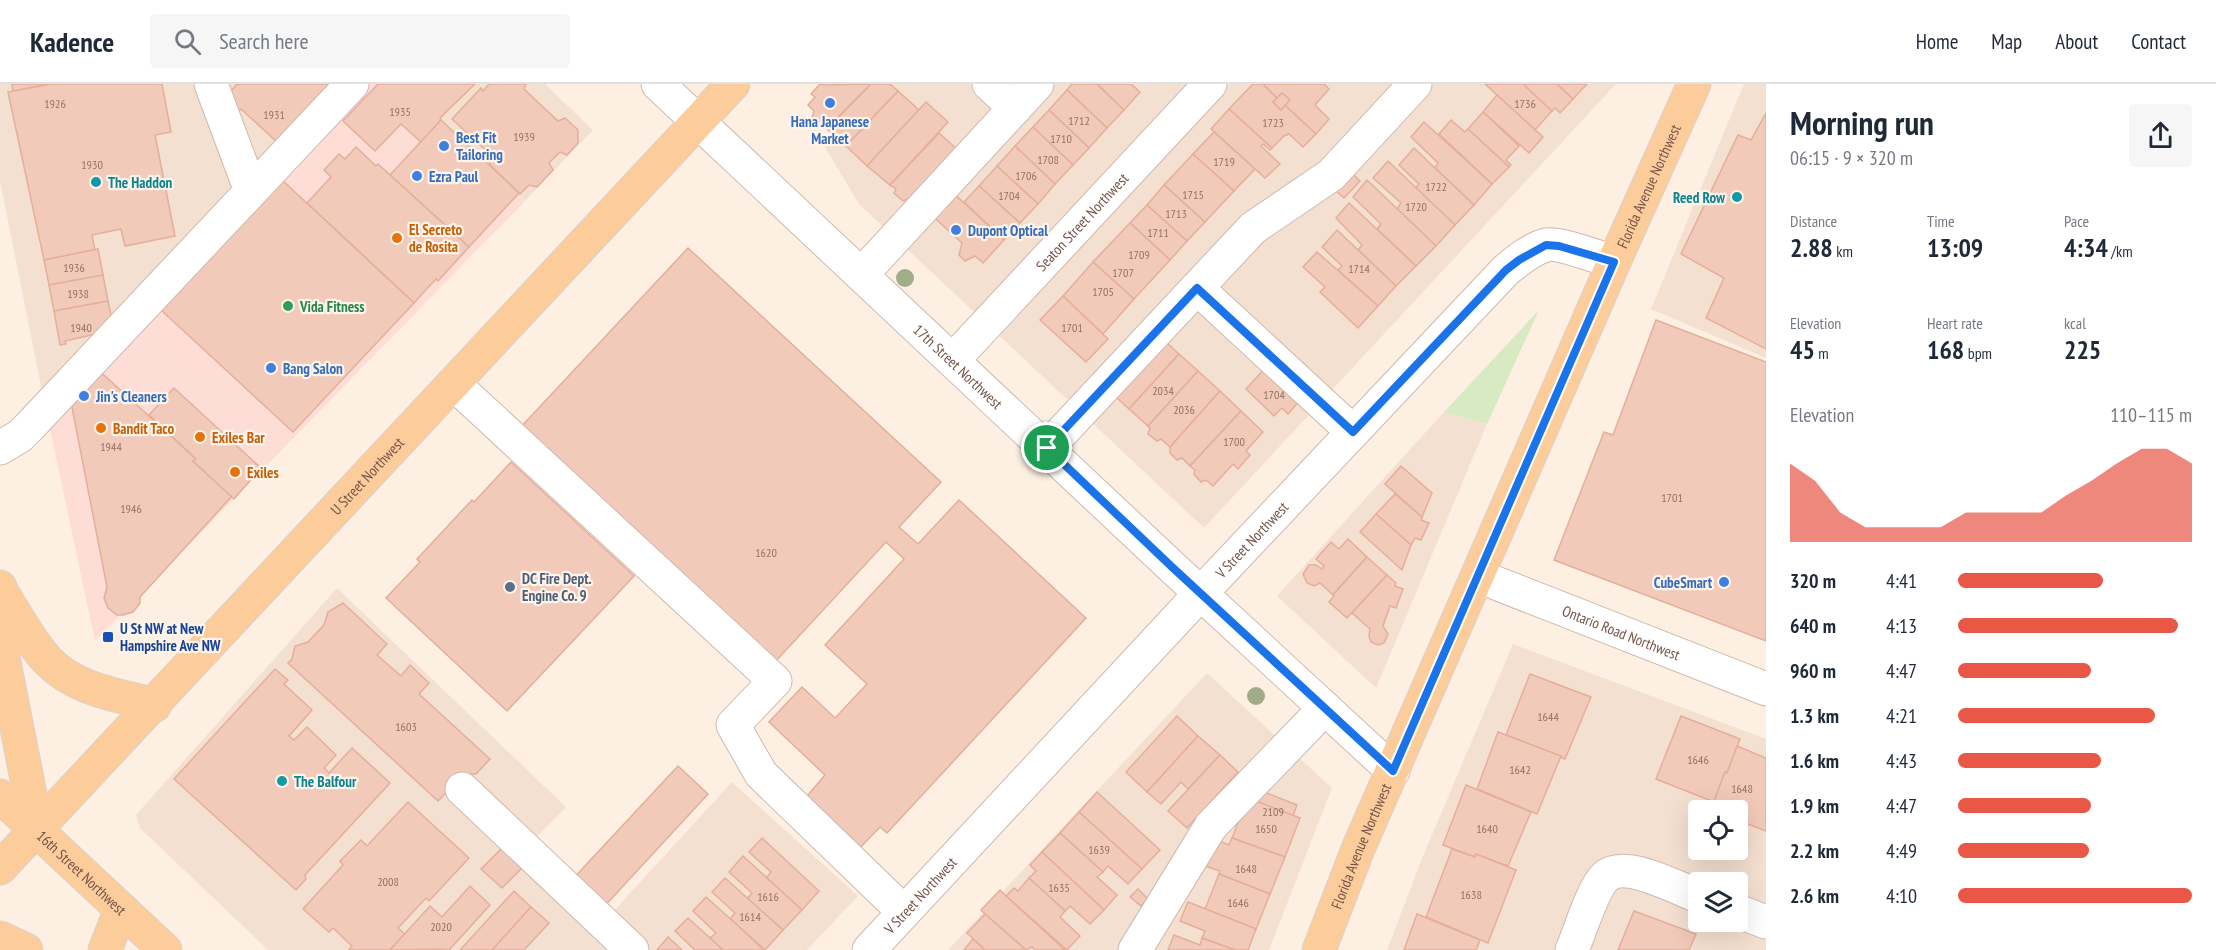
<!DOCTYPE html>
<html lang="en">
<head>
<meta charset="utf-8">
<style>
  body { margin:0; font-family:"PT Sans Narrow",sans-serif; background:#f6f6f7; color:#1f2937; height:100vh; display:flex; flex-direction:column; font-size:22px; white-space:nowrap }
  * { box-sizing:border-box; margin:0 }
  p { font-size:20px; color:#747a83 }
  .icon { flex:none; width:33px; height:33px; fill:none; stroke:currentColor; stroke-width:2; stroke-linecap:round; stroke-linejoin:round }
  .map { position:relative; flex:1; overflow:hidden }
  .side { display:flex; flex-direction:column; background:#fff; width:450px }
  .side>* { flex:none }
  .controls { position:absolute; left:1688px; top:716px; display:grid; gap:12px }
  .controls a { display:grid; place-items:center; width:60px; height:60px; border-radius:6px; background:#fff; box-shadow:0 6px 24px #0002; font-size:30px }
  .pin { position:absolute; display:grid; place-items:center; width:51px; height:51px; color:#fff; margin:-26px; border:3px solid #fff; border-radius:50%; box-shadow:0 2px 6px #0007 }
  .round { display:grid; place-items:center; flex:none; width:63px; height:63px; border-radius:6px; background:#f6f6f7 }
  .headline { display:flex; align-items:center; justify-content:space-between; height:102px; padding:0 24px }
  h1 { font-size:33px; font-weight:700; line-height:45px }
  .stats { display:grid; grid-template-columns:repeat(3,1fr); gap:9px; height:102px; padding:6px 24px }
  .stats div { display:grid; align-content:center }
  .stats b { font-size:26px; font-weight:700 }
  .stats small { font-size:16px; font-weight:400 }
  .stats p { font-size:16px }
  .chart { height:168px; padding:12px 24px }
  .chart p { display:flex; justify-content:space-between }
  .chart svg { width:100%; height:108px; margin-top:6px; fill:#e95746; opacity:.7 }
  ul { padding:0 24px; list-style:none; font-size:20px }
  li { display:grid; grid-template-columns:96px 72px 1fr; align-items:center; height:45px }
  li i { height:15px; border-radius:8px; background:#e95746 }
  header { display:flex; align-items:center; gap:36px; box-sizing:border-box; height:84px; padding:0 30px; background:#fff; border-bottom:2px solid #e0e1e3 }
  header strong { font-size:28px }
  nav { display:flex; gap:33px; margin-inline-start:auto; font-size:21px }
  .search { width:420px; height:54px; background:#f6f6f7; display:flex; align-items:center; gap:15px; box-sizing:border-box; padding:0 21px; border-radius:6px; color:#747a83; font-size:22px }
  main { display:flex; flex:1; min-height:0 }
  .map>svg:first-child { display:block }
  .residential { fill:#f4e0d1; fill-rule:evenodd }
  .commercial { fill:#fdddd6 }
  .green { fill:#d7eac1 }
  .building { fill:#f2caba; stroke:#e5ae9a; stroke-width:1.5 }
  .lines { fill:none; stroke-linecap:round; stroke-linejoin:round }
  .minor-casing { stroke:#d0b8ad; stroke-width:35 }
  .major-casing { stroke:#dbd2d0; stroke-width:35 }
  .minor { stroke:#fff; stroke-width:33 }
  .major { stroke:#fccc9a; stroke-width:33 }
  .tree { fill:#a1ac88 }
  .route-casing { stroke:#fff; stroke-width:12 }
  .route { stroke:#1a73e8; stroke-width:8 }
  .shop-dot { fill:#3f7fe0; stroke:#fff4ea; stroke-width:2 }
  .culture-dot { fill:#0f9aa8; stroke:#fff4ea; stroke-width:2 }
  .food-dot { fill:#e8710a; stroke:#fff4ea; stroke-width:2 }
  .leisure-dot { fill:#2e9e5b; stroke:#fff4ea; stroke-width:2 }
  .service-dot { fill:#5c6f8a; stroke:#fff4ea; stroke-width:2 }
  .transit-dot { fill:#1a4fb4; stroke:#fff4ea; stroke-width:2 }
  .labels { text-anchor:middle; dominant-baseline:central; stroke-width:4.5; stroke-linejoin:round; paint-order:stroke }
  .number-label { font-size:12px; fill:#947165 }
  .shop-label { font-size:15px; font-weight:bold; fill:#366cbe; stroke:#fff4ea; text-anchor:start }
  .culture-label { font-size:15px; font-weight:bold; fill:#0d838f; stroke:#fff4ea; text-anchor:start }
  .street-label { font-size:15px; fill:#755349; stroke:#fff4ea }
  .food-label { font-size:15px; font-weight:bold; fill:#c56008; stroke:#fff4ea; text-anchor:start }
  .leisure-label { font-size:15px; font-weight:bold; fill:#27864d; stroke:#fff4ea; text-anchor:start }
  .service-label { font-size:15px; font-weight:bold; fill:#4e5e75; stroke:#fff4ea; text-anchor:start }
  .transit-label { font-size:15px; font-weight:bold; fill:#164399; stroke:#fff4ea; text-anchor:start }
</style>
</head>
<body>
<header>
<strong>Kadence</strong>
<div class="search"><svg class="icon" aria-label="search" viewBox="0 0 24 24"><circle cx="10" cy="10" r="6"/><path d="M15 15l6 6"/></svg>Search here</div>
<nav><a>Home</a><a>Map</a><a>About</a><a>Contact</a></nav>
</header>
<main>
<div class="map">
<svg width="1766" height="866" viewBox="0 0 1766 866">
  <rect width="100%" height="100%" fill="#fdf0e3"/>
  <g class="residential">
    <polygon points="0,0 345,0 44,317 0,97"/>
    <polygon points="399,0 545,0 593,46 525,117"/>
    <polygon points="874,0 1616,0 1204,444 859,120 822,58"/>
    <polygon points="1744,0 1766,0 1766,274 1651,225"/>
    <polygon points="1444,328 1487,340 1376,604 1277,512"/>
    <polygon points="337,504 566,723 531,759 609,832 732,698 858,812 807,866 268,866 140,744 136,731"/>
    <path d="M1513,560L1766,655V866H1387L1423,772ZM1698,726H1737V765H1698ZM1698,798H1737V837H1698Z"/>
    <polygon points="1207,589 1332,704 1269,866 948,866"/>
  </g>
  <polygon class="commercial" points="345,0 399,0 525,117 95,557 44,317"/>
  <polygon class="green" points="1539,226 1487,340 1444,328"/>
  <g class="building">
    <polygon points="12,0 51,0 13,7"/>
    <polygon points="51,0 162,0 171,48 155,51 175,152 125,162 121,145 92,151 95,166 44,176 8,8"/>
    <polygon points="237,0 329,0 276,57 241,25 232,34 223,10 232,6"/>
    <polygon points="378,0 475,0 440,34 441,36 421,58 401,40 375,67 343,37"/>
    <polygon points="489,0 526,0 524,5 558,37 565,34 578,46 578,59 567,71 560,68 549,79 553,86 537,103 529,101 520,110 489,80 494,74 452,35 481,4 483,7"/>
    <polygon points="820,0 825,1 871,0 829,42 826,39 820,42 812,34 814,27 808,21 815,13 811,10"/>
    <polygon points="871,0 890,0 898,7 846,62 827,45"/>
    <polygon points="1072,0 1097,0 1124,26 1107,44 1067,6"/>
    <polygon points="1097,0 1131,0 1140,8 1124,26"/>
    <polygon points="1253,0 1263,0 1277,14 1273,18 1281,26 1285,21 1316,50 1303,63 1289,50 1284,52 1272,64 1229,25"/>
    <polygon points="1263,0 1324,0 1329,5 1315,21 1329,35 1316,50 1285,21 1290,16 1282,9 1277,14"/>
    <polygon points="1485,0 1523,0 1552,27 1535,46"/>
    <polygon points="1523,0 1557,0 1573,15 1560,29 1555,24 1552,27"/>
    <polygon points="1557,0 1587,0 1573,15"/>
    <polygon points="1067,6 1107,44 1089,64 1049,26"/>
    <polygon points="898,7 919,26 867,82 846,62"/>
    <polygon points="1282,9 1290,16 1281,26 1273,18"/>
    <polygon points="1497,11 1543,53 1529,69 1483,28"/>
    <polygon points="926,18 948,38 890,101 867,82"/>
    <polygon points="1229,25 1272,64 1270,66 1263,60 1261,62 1280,80 1265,94 1211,45"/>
    <polygon points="1049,26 1089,64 1073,81 1033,43"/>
    <polygon points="1483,28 1519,62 1506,76 1511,81 1509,83 1468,45"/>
    <polygon points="1766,29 1766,265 1706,234 1724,194 1681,170 1738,51 1751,56"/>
    <polygon points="441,36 519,109 469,163 390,91"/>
    <polygon points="1451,36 1465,48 1468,45 1509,83 1492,100 1439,50"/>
    <polygon points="1424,38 1492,100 1474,121 1435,84 1438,79 1411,53"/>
    <polygon points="1033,43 1073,81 1055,100 1015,62"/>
    <polygon points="1214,48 1255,85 1234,107 1193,70"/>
    <polygon points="939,49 961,69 914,121 908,115 903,117 894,109 896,105 890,101"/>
    <polygon points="1015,62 1055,100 1038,120 997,82"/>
    <polygon points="356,63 376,82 378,80 469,163 438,197 436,195 414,219 307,119 331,93 324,86 339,70 345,75"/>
    <polygon points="1414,64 1474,121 1455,141 1415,104 1419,100 1399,81"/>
    <polygon points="1193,70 1234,107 1205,138 1164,101"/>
    <polygon points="1388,77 1455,141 1436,162 1397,125 1401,119 1373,94"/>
    <polygon points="1343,81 1360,97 1344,114 1327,99"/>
    <polygon points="997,82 1038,120 1020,139 979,102"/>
    <polygon points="282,96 414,219 293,348 161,226"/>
    <polygon points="1367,96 1436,162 1416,182 1377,145 1381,140 1353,113"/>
    <polygon points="1164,101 1205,138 1187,157 1147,121"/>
    <polygon points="979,102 1020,139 1004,156 964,118"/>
    <polygon points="947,103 1004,156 983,179 975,172 965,177 959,171 962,159 926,126"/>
    <polygon points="1349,119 1416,182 1396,202 1358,166 1362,161 1336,134"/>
    <polygon points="1147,121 1187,157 1170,176 1130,139"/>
    <polygon points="1130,139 1170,176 1134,215 1093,178"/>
    <polygon points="1337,146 1396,202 1378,222 1338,186 1342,182 1322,163"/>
    <polygon points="688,164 941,398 899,443 918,460 959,416 1086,534 887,749 880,743 856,768 802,718 825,691 769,638 802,603 835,634 867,600 825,561 904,475 886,458 774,579 520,344"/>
    <polygon points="98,165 103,191 49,201 44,176"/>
    <polygon points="1317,168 1378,222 1358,244 1320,208 1325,203 1303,183"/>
    <polygon points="1093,178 1134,215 1103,250 1063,212"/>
    <polygon points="103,191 108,217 54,227 49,201"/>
    <polygon points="1063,212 1108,255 1086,278 1040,236"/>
    <polygon points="108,217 112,236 100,249 65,257 66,260 60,261 54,227"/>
    <polygon points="1656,236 1766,278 1766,557 1554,476 1604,348 1613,351"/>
    <polygon points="1156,249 1179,270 1129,325 1105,303"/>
    <polygon points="1179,270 1198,287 1148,342 1129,325"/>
    <polygon points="94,282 196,375 193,377 232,412 140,513 140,519 133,528 123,531 117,531 108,524 104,514 107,503 69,308"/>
    <polygon points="1266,283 1301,315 1288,330 1282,324 1274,332 1246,305"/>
    <polygon points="1198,287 1220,307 1170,363 1161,355 1157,357 1148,350 1150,344 1148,342"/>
    <polygon points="174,304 261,384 234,415 193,377 196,375 149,331"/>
    <polygon points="1220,307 1241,327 1190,382 1182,374 1177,376 1170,369 1170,363"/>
    <polygon points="1241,327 1263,348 1246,367 1250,371 1238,385 1233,380 1213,402 1206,396 1201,398 1194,390 1195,386 1190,382"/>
    <polygon points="511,378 634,492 507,627 386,514 420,478 417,475 472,416 474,418"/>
    <polygon points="1401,382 1432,409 1422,433 1385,400"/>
    <polygon points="1395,410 1422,433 1421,436 1429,439 1421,456 1415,454 1411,461 1376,430"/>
    <polygon points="1376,430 1411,461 1402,486 1360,448"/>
    <polygon points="1348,455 1367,473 1338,505 1333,511 1320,499 1314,502 1307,499 1303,490 1309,481 1316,481 1322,485 1324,482 1316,475 1331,458 1339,465"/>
    <polygon points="1367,473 1387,491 1347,534 1329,518 1334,512 1333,511"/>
    <polygon points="1387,491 1396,499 1395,502 1403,505 1396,524 1390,522 1383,542 1388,550 1384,559 1378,561 1371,558 1369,552 1370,545 1352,529"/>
    <polygon points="343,519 387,560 377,571 401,592 410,581 429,599 419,610 490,675 476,690 464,690 438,717 288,579 292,575 295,562 308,558 324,541 328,528"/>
    <polygon points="275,585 288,596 284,600 312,626 289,652 294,656 307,643 336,671 324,684 329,689 352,664 390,699 305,791 306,795 296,806 174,695"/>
    <polygon points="1530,590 1591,613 1565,675 1506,651"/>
    <polygon points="1177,632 1198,652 1147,708 1126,688"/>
    <polygon points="1681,632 1740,655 1727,689 1725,688 1714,718 1656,695"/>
    <polygon points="1498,648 1561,672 1537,730 1477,705"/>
    <polygon points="1198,652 1220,671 1188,705 1181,698 1161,720 1147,708"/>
    <polygon points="1737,662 1766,674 1766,747 1737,736 1737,726 1711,725 1725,688 1727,689"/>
    <polygon points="1220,671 1238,688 1187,744 1168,727"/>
    <polygon points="678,682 708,710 601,826 570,798"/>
    <polygon points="1466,701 1531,728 1508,782 1476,770 1475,773 1443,761"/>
    <polygon points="1262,707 1297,721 1293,732 1258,718"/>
    <polygon points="1097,708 1160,766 1142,785 1079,728"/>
    <polygon points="1248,714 1300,734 1285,773 1232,754"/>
    <polygon points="408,718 469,774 429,817 426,814 398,844 405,850 390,866 349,866 352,862 333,844 329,848 303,825 343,781 340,777 361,756 367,762"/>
    <polygon points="1079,728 1142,785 1128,800 1108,782 1103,788 1060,749"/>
    <polygon points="1060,749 1103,788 1097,793 1117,811 1104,826 1042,768"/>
    <polygon points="762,754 819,807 802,826 766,794 771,788 749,768"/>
    <polygon points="1232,754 1285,773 1270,810 1219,790 1220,787 1205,782 1216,756 1229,761"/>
    <polygon points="505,761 525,781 502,804 481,785"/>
    <polygon points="1452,765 1475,773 1476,770 1516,786 1488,859 1426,833"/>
    <polygon points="1042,768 1104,826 1090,840 1070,822 1065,827 1029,794 1036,787 1030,781"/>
    <polygon points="743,772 802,826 783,846 747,815 752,809 729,788"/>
    <polygon points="1219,790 1270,810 1256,845 1205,825"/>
    <polygon points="725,794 783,846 765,866 730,835 735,829 712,808"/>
    <polygon points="1029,794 1065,827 1060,833 1080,852 1067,866 1006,812 1014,804 1018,807"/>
    <polygon points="470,802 490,821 450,865 390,866 430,822 442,833"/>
    <polygon points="1138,805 1148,815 1141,822 1130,813"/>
    <polygon points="1000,806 1006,812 1065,866 1035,866 1032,863 1026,866 985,830 981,826"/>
    <polygon points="514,807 531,823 516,841 492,866 460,866"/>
    <polygon points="706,813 736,840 764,866 723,866 710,854 716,849 693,827"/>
    <polygon points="1188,818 1256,845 1248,866 1235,866 1202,854 1205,847 1180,837"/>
    <polygon points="531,823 549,839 524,866 492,866"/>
    <polygon points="1634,827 1696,850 1689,866 1618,866"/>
    <polygon points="985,830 1026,866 985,866 967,849"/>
    <polygon points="1417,830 1480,856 1476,866 1404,866"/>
    <polygon points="688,834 710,854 723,866 695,866 675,847"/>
    <polygon points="1174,851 1200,861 1202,854 1235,866 1168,866"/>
    <polygon points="668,853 682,866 657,866"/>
    <polygon points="973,855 985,866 964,866"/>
  </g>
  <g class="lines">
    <defs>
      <g id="minor">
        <polyline points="211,0 251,107"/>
        <path id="s1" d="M658,0L1172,483L1393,687"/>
        <polyline points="989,0 1015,24"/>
        <polyline points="862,190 1037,0"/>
        <polyline points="1197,204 1353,348"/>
        <path id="s2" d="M953,276L1210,0"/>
        <polyline points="454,300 775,597 733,641 761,690 904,828"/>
        <polyline points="0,364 20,352 30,342 352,0"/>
        <polyline points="1047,364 1253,144 1331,91 1415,0"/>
        <path id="s3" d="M1478,492L1766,605"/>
        <polyline points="462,705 632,866"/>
        <polyline points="1737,827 1766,838"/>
        <path id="s4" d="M869,866L1201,509L1506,186C1517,177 1531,165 1546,161C1558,158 1600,174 1614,178"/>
        <polyline points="1135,866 1211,742 1325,624"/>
        <path d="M1572,866C1580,848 1592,806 1605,793C1624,775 1677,804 1698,812"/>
      </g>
      <g id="major">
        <polyline points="0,503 2,568 37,746"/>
        <path d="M1,507C16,530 29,557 48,577C76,606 118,611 155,621"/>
        <path id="s5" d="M0,712L165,866"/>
        <path id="s6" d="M0,784L733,0"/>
        <polyline points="0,854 26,866"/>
        <polyline points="105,866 121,825"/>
        <path id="s7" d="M1319,866L1358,765L1614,178L1694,0"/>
      </g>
    </defs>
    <use href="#minor" class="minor-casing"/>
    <use href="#major" class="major-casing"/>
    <use href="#minor" class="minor"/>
    <use href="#major" class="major"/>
  </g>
  <g class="tree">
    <circle cx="905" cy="194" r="9"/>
    <circle cx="1256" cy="612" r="9"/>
  </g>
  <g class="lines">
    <defs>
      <polygon id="route" points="1546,161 1559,162 1614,178 1393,687 1172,483 1047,364 1197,204 1353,348 1506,186 1519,176"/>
    </defs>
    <use href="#route" class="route-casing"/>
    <use href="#route" class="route"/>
  </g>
  <g class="shop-dot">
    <circle cx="830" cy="19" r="6"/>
    <circle cx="444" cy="62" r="6"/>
    <circle cx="417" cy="92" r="6"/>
    <circle cx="956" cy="146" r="6"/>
    <circle cx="271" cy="284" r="6"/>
    <circle cx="84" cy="312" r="6"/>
    <circle cx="1724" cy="498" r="6"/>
  </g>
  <g class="culture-dot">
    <circle cx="96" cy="98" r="6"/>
    <circle cx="1737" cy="113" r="6"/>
    <circle cx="282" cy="697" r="6"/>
  </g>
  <g class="food-dot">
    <circle cx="397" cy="154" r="6"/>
    <circle cx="101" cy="344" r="6"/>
    <circle cx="200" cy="353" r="6"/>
    <circle cx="235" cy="388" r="6"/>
  </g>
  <circle class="leisure-dot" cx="288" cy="222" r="6"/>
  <circle class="service-dot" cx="510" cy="503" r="6"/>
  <rect class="transit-dot" x="102" y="547" width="12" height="12" rx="3"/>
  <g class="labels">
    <g class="number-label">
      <text x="55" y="19">1926</text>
      <text x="1525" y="19">1736</text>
      <text x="400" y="27">1935</text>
      <text x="274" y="30">1931</text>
      <text x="1079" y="36">1712</text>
      <text x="1273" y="38">1723</text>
      <text x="524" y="52">1939</text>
      <text x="1061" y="54">1710</text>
      <text x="1048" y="75">1708</text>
      <text x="1224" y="77">1719</text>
      <text x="92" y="80">1930</text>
      <text x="1026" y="91">1706</text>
      <text x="1436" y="102">1722</text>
      <text x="1193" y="110">1715</text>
      <text x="1009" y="111">1704</text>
      <text x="1416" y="122">1720</text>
      <text x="1176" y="129">1713</text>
      <text x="1158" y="148">1711</text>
      <text x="1139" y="170">1709</text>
      <text x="74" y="183">1936</text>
      <text x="1359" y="184">1714</text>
      <text x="1123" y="188">1707</text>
      <text x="1103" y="207">1705</text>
      <text x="78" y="209">1938</text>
      <text x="81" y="243">1940</text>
      <text x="1072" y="243">1701</text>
      <text x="1163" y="306">2034</text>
      <text x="1274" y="310">1704</text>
      <text x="1184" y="325">2036</text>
      <text x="1234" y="357">1700</text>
      <text x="111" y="362">1944</text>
      <text x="1672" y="413">1701</text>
      <text x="131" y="424">1946</text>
      <text x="766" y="468">1620</text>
      <text x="1548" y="632">1644</text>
      <text x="406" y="642">1603</text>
      <text x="1698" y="675">1646</text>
      <text x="1520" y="685">1642</text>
      <text x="1742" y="704">1648</text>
      <text x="1273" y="727">2109</text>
      <text x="1266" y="744">1650</text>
      <text x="1487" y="744">1640</text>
      <text x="1099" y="765">1639</text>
      <text x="1246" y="784">1648</text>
      <text x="388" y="797">2008</text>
      <text x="1059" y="803">1635</text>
      <text x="1471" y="810">1638</text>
      <text x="768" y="812">1616</text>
      <text x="1238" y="818">1646</text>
      <text x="750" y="832">1614</text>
      <text x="441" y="842">2020</text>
    </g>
    <g class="shop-label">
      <text x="830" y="37" text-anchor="middle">Hana Japanese<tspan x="830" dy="17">Market</tspan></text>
      <text x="456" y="53">Best Fit<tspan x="456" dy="17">Tailoring</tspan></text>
      <text x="429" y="92">Ezra Paul</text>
      <text x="968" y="146">Dupont Optical</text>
      <text x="283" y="284">Bang Salon</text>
      <text x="96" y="312">Jin's Cleaners</text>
      <text x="1712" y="498" text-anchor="end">CubeSmart</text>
    </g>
    <g class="culture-label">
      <text x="108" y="98">The Haddon</text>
      <text x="1725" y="113" text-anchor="end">Reed Row</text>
      <text x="294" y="697">The Balfour</text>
    </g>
    <g class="street-label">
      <text stroke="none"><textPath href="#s7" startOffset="832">Florida Avenue Northwest</textPath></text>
      <text stroke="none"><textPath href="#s2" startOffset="189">Seaton Street Northwest</textPath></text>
      <text stroke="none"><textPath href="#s1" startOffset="412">17th Street Northwest</textPath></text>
      <text stroke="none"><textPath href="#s6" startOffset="537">U Street Northwest</textPath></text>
      <text stroke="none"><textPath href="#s4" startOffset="561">V Street Northwest</textPath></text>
      <text stroke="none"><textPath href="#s3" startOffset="154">Ontario Road Northwest</textPath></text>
      <text stroke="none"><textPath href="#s7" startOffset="112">Florida Avenue Northwest</textPath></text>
      <text stroke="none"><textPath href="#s5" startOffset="112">16th Street Northwest</textPath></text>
      <text stroke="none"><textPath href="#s4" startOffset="75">V Street Northwest</textPath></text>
    </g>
    <g class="food-label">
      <text x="409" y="145">El Secreto<tspan x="409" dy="17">de Rosita</tspan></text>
      <text x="113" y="344">Bandit Taco</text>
      <text x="212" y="353">Exiles Bar</text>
      <text x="247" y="388">Exiles</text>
    </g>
    <g class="leisure-label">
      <text x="300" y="222">Vida Fitness</text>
    </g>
    <g class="service-label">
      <text x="522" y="494">DC Fire Dept.<tspan x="522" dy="17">Engine Co. 9</tspan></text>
    </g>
    <g class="transit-label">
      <text x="120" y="544">U St NW at New<tspan x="120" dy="17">Hampshire Ave NW</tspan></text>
    </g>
  </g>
</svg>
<div class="controls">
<a><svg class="icon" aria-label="locate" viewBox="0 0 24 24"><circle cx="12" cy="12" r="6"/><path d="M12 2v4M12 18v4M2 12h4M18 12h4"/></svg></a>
<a><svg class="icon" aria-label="layers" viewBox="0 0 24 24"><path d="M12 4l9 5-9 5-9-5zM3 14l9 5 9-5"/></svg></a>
</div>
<div class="pin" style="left:1047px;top:364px;background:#1e9e55"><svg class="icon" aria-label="arrive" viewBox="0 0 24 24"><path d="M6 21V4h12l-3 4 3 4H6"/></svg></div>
</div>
<section class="side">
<div class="headline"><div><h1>Morning run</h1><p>06:15 · 9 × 320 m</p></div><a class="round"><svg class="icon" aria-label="share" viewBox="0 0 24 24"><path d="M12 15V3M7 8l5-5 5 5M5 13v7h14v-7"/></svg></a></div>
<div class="stats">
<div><p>Distance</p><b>2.88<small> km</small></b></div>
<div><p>Time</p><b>13:09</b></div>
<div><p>Pace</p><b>4:34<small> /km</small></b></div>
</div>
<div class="stats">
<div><p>Elevation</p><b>45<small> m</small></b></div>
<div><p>Heart rate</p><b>168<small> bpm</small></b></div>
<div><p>kcal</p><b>225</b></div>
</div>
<div class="chart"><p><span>Elevation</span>110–115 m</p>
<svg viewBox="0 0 160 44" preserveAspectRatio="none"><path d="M0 44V12L10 19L20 32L30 38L40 38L50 38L60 38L70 32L80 32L90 32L100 32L110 25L120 19L130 12L140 6L150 6L160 12V44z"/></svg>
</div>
<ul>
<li><b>320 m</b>4:41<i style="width:62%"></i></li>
<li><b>640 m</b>4:13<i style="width:94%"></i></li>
<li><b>960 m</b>4:47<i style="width:57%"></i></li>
<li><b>1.3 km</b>4:21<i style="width:84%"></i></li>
<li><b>1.6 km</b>4:43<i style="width:61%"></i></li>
<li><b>1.9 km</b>4:47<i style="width:57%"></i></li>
<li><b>2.2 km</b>4:49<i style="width:56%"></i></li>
<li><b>2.6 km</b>4:10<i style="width:100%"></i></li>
</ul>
</section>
</main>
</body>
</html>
